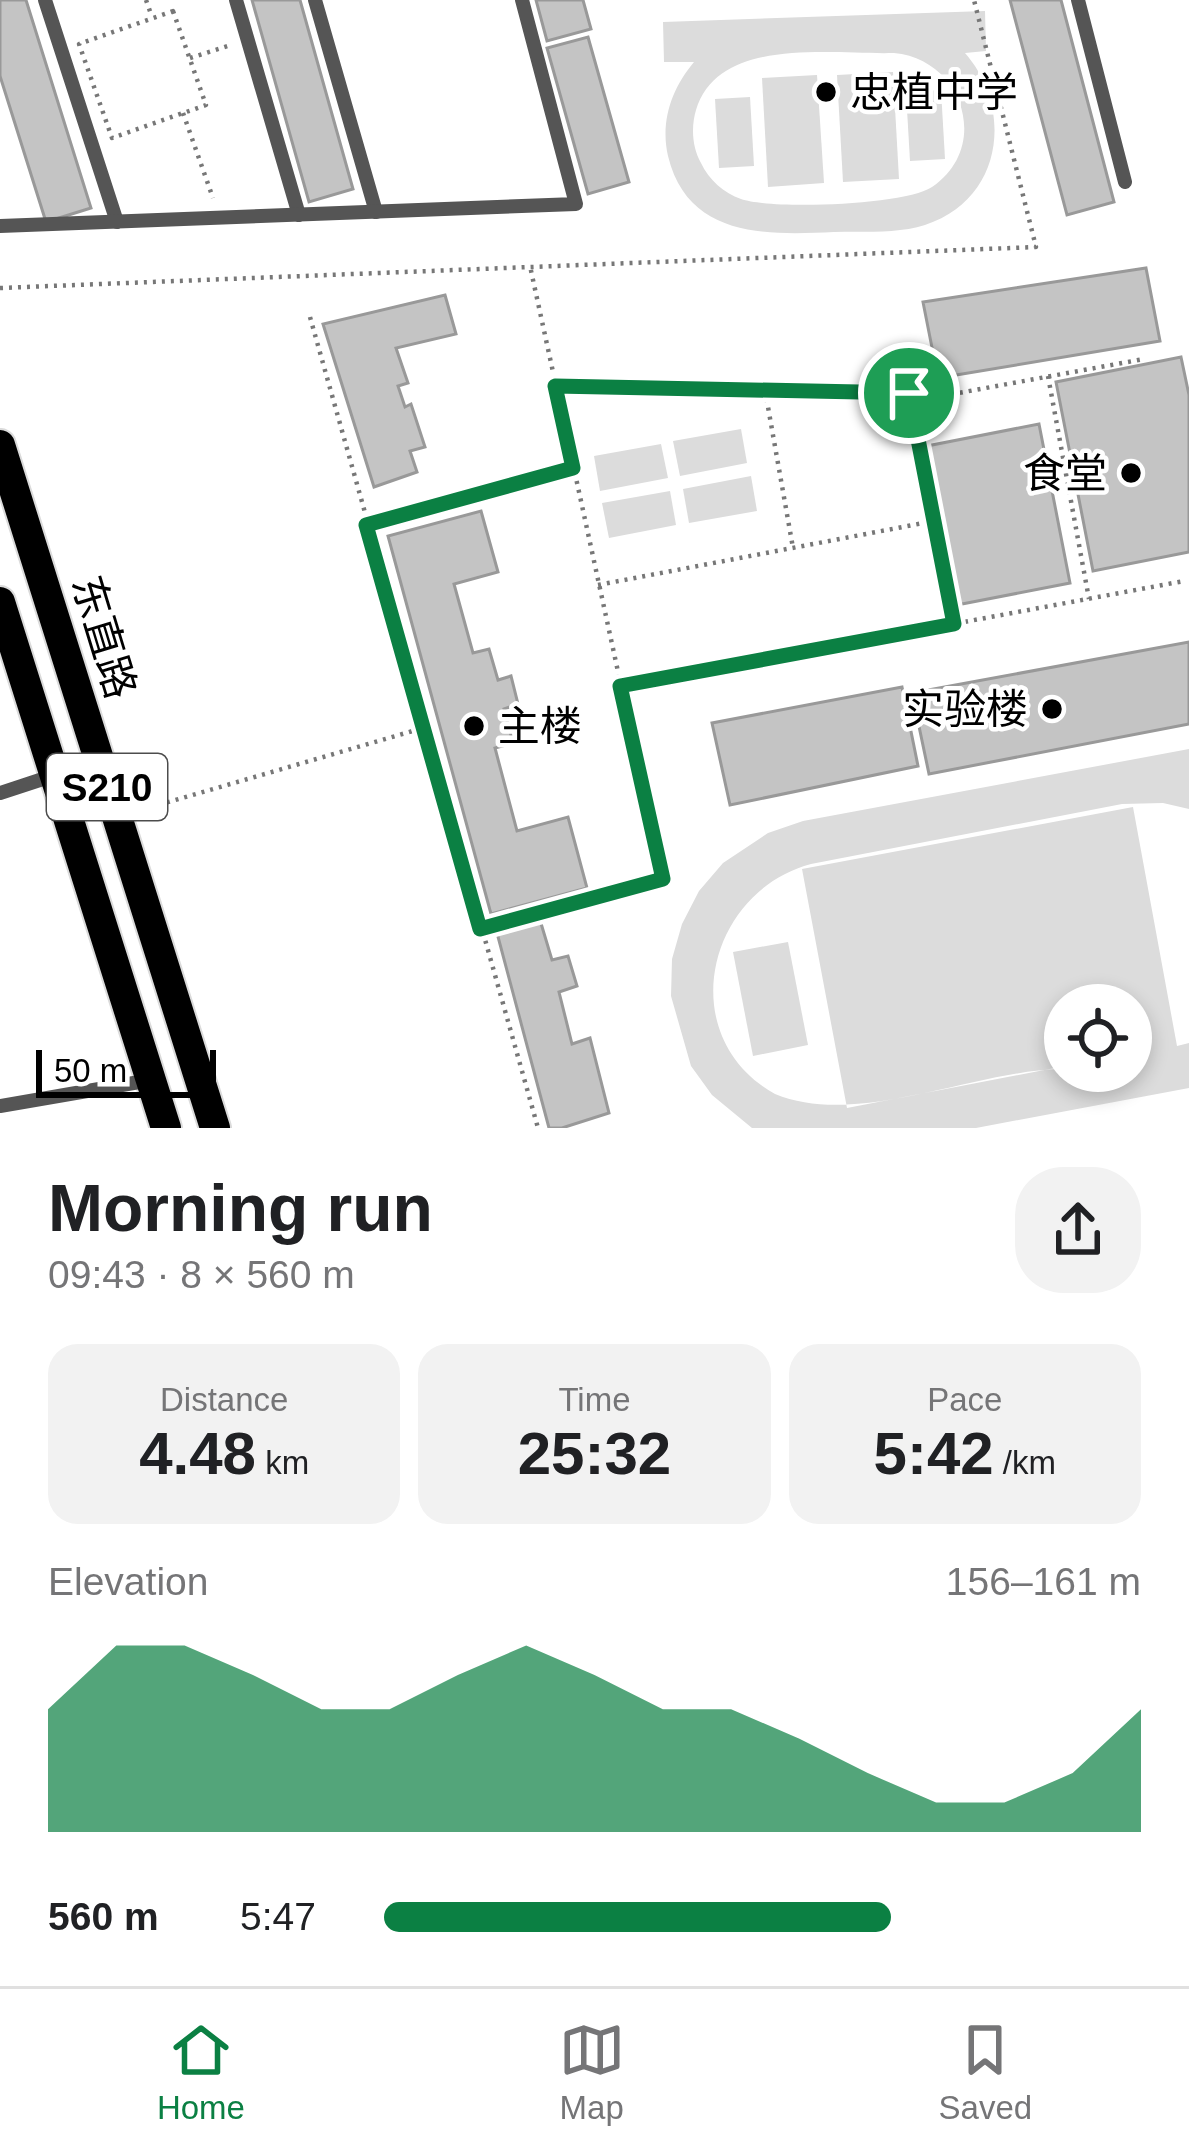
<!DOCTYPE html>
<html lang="en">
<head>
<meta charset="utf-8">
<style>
  body { margin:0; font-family:Arial,"Noto Sans SC",sans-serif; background:#f2f2f2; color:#202124; height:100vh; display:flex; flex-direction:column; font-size:45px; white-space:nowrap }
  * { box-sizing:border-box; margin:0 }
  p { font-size:39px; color:#757577 }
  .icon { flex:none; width:66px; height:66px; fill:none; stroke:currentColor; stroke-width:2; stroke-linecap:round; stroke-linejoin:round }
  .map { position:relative; height:1128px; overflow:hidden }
  .details { display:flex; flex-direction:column; background:#fff; flex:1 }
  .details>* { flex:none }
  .buttons { position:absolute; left:1044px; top:984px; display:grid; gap:24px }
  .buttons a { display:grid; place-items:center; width:108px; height:108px; border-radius:50%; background:#fff; box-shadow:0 6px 18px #0003; font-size:60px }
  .scale { position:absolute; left:36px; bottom:30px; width:180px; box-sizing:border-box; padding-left:12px; border:6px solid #000; border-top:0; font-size:33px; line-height:42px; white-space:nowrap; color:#000; -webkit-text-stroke:9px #fff; paint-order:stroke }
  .pin { position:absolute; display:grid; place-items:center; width:102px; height:102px; color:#fff; margin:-51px; border:6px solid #fff; border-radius:50%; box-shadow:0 3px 12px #0007 }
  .round { display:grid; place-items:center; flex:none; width:126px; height:126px; border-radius:48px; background:#f2f2f2 }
  .overview { display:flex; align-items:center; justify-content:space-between; height:204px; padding:0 48px }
  h1 { font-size:66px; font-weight:700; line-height:90px }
  .figures { display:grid; grid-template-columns:repeat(3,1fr); gap:18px; height:204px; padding:12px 48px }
  .figures div { display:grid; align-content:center; border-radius:30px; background:#f2f2f2; text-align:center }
  .figures b { font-size:60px; font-weight:700 }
  .figures small { font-size:33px; font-weight:400 }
  .figures p { font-size:33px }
  .chart { height:336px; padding:24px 48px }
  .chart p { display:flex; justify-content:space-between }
  .chart svg { width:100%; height:216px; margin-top:12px; fill:#0b8043; opacity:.7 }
  ul { padding:0 48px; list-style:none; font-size:39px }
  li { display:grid; grid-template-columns:192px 144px 1fr; align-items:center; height:90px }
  li i { height:30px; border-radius:15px; background:#0b8043 }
  .tab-bar { display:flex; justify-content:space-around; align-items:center; height:168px; border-top:3px solid #e0e0e0; background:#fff; font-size:33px; color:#757577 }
  .tab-bar a { display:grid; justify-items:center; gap:6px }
  .tab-bar .selected { color:#0b8043 }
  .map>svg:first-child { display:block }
  .green { fill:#dcdcdc; fill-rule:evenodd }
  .building { fill:#c4c4c4; stroke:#999; stroke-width:3 }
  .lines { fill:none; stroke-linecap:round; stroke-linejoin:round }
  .primary-casing { stroke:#dbdbdb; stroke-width:34 }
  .path { stroke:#777; stroke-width:4.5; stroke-dasharray:3 6; stroke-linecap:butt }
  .service { stroke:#555; stroke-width:14 }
  .primary { stroke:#000; stroke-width:30 }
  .route-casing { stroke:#fff; stroke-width:24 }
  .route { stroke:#0b8043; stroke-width:15 }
  .poi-dot { fill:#000; stroke:#fff; stroke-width:4.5 }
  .labels { text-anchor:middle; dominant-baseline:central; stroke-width:9; stroke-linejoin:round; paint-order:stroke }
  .shield { fill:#fff; stroke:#4c4c4c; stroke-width:3 }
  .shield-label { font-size:39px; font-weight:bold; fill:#000 }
  .poi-label { font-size:42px; fill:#000; stroke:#fff; text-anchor:start }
  .street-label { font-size:42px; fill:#000; stroke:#fff }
</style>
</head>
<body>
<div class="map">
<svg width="1189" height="1128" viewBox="0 0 1189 1128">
  <rect width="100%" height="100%" fill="#fff"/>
  <g class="green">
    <path d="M985,11L986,51L965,53C1014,109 1003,200 925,225C897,234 863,231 834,232C766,235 688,238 668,156C660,121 672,88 694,62H664L663,22ZM894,53C962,59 992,146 932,187C906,205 773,210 741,199C724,193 709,180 701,163C692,147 691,127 696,110C719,35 833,55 894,53Z"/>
    <polygon points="893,72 899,179 843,182 837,75"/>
    <polygon points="817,75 824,183 768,187 762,78"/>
    <polygon points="941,90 945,159 910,161 906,92"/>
    <polygon points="750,97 754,166 719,168 715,99"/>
    <polygon points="741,429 747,463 680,476 673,441"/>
    <polygon points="661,444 668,478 600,491 594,456"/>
    <polygon points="751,476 757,511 689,523 683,489"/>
    <polygon points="670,491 676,525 609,538 602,503"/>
    <path d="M1189,749V809L1163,803L1122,804L811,864C706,892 673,1037 775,1094C857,1128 973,1071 1060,1069C1079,1069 1108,1071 1131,1071V1056L1138,1054H1131V1005H1065V1066L847,1108L802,869L1133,807L1177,1046L1189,1043V1088L976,1128H752L712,1095L691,1066L671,996L672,959L682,924L699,891L723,863L768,833L803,821Z"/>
    <polygon points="788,942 808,1045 753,1056 733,952"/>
  </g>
  <g class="building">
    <polygon points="0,0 26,0 91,208 46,222 0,76"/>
    <polygon points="252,0 300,0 353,189 309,202"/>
    <polygon points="536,0 583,0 591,29 547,41"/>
    <polygon points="1010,0 1061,0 1114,202 1067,215"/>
    <polygon points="588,37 629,182 588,194 547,48"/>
    <polygon points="1146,268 1160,341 938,378 923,302"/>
    <polygon points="445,295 456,334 396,348 408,383 398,386 405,407 411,404 425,447 410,451 417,472 374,487 323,324"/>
    <polygon points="1181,357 1189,395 1189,552 1093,571 1056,382"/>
    <polygon points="1039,424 1070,583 957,605 927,446"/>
    <polygon points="481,511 498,572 454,584 473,653 489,649 498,680 511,676 518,704 504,709 513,743 495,748 517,831 568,817 587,888 491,914 388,536"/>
    <polygon points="1189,642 1189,724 929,774 912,693"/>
    <polygon points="902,687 918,766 730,805 712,723"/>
    <polygon points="540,920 552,960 568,956 577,986 559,992 572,1044 590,1038 609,1113 562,1128 549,1128 497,933"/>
  </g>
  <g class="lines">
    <defs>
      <g id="primary">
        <polyline points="0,445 215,1128"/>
        <polyline points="0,602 166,1128"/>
      </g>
    </defs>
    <use href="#primary" class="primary-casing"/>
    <g class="path">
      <polyline points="146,0 152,17"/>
      <polygon points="173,11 206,105 112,138 79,44"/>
      <polyline points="190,58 231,45"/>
      <polyline points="183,113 213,198"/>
      <polyline points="0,288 1036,247 974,0"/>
      <polyline points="310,317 538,1128"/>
      <polyline points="1048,376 1089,599"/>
      <polyline points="555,386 953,394 1144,359"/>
      <polyline points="765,390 793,548"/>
      <polyline points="909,393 954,623"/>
      <polyline points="366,525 573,468"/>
      <polyline points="598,585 934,521"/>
      <polyline points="620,686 1184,581"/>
      <polyline points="141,810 423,728"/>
      <polyline points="480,929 663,879 530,266"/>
    </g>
    <g class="service">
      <polyline points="45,0 117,222"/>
      <polyline points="236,0 299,215"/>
      <polyline points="315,0 376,212"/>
      <polyline points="1078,0 1125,182"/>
      <polyline points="0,226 576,204 522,0"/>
      <polyline points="0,793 55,775"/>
      <polyline points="0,1106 151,1080"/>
    </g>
    <use href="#primary" class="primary"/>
  </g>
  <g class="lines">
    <defs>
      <polygon id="route" points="555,386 909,393 954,624 620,686 663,879 480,929 366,525 573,468"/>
    </defs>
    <use href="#route" class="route-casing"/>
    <use href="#route" class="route"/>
  </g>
  <g class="poi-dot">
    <circle cx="826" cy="92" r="12"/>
    <circle cx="1131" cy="473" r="12"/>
    <circle cx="1052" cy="709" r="12"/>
    <circle cx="474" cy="726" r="12"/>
  </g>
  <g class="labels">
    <rect class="shield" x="47" y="754" width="120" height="66" rx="9"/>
    <g class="shield-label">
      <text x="107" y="787">S210</text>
    </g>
    <g class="poi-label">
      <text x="850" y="92">忠植中学</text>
      <text x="1107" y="473" text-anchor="end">食堂</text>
      <text x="1028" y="709" text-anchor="end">实验楼</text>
      <text x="498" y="726">主楼</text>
    </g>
    <g class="street-label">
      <text transform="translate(104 637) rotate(73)">东直路</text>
    </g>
  </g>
</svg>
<div class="buttons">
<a><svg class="icon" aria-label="locate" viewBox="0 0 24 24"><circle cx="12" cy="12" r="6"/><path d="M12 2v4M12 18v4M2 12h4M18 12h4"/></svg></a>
</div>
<div class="scale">50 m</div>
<div class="pin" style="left:909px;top:393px;background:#1e9e55"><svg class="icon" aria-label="arrive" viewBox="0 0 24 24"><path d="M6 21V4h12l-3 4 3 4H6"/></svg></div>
</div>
<section class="details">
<div class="overview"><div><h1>Morning run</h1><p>09:43 · 8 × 560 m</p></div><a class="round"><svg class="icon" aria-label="share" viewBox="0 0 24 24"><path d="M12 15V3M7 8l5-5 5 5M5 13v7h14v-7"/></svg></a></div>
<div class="figures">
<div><p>Distance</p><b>4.48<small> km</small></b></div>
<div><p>Time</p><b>25:32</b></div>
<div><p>Pace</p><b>5:42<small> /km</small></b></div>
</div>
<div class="chart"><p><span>Elevation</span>156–161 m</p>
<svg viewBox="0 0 160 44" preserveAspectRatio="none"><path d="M0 44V19L10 6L20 6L30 12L40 19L50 19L60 12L70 6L80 12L90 19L100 19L110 25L120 32L130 38L140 38L150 32L160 19V44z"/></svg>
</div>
<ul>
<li><b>560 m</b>5:47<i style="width:67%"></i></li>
</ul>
</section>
<nav class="tab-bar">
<a class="selected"><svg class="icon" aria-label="home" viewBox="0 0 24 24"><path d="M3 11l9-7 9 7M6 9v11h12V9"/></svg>Home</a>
<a><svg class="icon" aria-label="map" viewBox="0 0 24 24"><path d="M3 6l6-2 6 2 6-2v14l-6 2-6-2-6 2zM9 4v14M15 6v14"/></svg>Map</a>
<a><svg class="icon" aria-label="saved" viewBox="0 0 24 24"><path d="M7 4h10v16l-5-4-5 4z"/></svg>Saved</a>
</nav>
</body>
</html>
